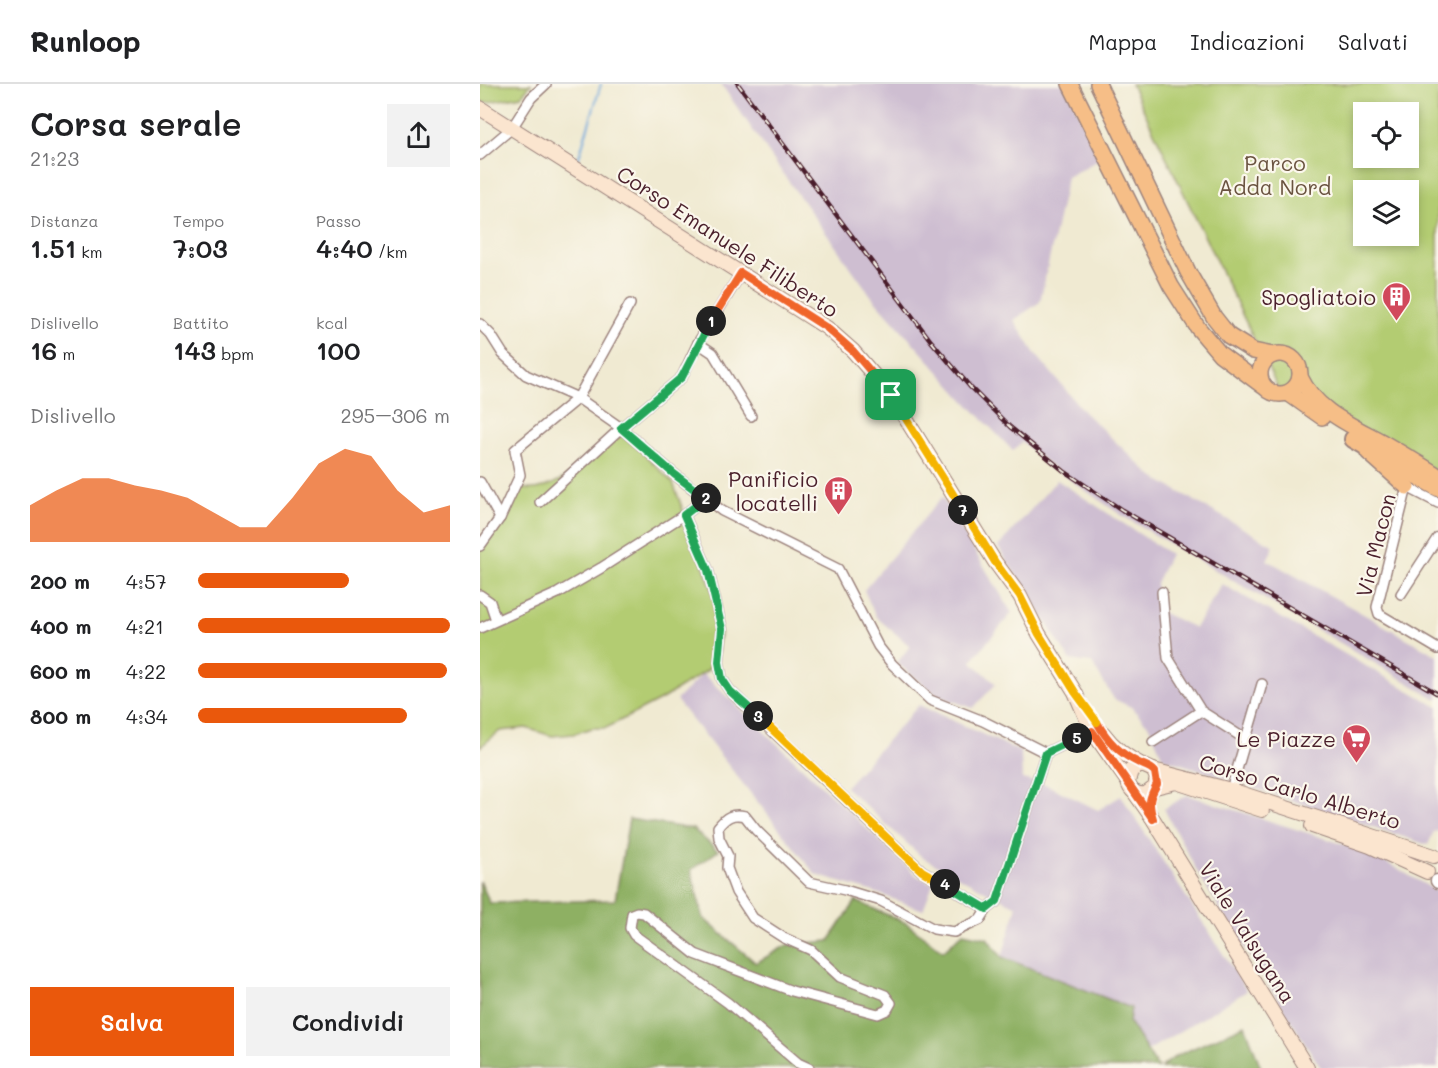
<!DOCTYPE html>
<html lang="it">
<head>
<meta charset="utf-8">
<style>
  body { margin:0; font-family:Mali,sans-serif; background:#f2f2f2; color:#202124; height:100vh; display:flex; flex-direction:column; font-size:22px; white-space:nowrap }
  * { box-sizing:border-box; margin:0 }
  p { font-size:20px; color:#757577 }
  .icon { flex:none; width:33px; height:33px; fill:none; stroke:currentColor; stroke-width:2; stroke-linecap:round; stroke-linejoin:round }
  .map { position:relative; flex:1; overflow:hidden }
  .panel { display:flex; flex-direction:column; background:#fff; width:480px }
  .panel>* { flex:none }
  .controls { position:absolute; left:873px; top:18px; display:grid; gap:12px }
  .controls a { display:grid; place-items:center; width:66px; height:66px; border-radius:0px; background:#fff; box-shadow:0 3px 9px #0003; font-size:30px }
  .pin { position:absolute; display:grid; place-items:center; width:51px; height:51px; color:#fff; margin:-26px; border-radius:12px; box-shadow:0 3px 9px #0006 }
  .km { position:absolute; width:30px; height:30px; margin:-15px; border-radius:50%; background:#222; color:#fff; font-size:16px; line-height:30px; text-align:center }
  .round { display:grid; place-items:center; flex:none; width:63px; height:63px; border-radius:0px; background:#f2f2f2 }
  .summary { display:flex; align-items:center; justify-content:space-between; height:102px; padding:0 30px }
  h1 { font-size:33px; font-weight:600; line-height:45px }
  .metrics { display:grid; grid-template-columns:repeat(3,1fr); gap:9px; height:102px; padding:6px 30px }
  .metrics div { display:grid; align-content:center }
  .metrics b { font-size:26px; font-weight:600 }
  .metrics small { font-size:16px; font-weight:400 }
  .metrics p { font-size:16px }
  .chart { height:168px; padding:12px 30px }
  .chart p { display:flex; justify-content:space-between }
  .chart svg { width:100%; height:108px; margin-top:6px; fill:#ea580c; opacity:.7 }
  .cta { display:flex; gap:12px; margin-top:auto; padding:12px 30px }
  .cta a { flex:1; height:69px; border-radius:0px; background:#ea580c; color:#fff; font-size:24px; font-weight:600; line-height:69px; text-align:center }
  .cta a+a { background:#f2f2f2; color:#202124 }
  ul { padding:0 30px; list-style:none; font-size:20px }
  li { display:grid; grid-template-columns:96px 72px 1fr; align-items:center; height:45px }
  li i { height:15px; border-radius:8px; background:#ea580c }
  header { display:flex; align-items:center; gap:36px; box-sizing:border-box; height:84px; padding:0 30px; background:#fff; border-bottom:2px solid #e0e0e0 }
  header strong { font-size:28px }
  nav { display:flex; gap:33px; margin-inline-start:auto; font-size:21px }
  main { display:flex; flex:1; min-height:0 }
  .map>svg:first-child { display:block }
  .industrial { fill:#cebed1 }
  .green { fill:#b3cc72; stroke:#7e764e; stroke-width:1.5; fill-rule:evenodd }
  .forest { fill:#8eb064; stroke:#6c6848; stroke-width:1.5 }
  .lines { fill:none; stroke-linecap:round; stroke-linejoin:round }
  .stream { stroke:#6ca7dd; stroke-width:2 }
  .minor-casing { stroke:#9d847e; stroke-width:12 }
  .tertiary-casing { stroke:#9d847e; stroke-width:15 }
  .secondary-casing { stroke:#9d847e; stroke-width:16 }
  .primary-casing { stroke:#9d847e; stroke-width:18 }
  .trunk-casing { stroke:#9d847e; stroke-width:20 }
  .minor { stroke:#fff; stroke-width:9 }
  .tertiary { stroke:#fff; stroke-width:12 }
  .secondary { stroke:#fbe5cf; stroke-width:14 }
  .primary { stroke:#f6be87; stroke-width:15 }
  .trunk { stroke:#f6be87; stroke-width:16 }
  .rail-casing { stroke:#4a1f2b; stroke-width:4.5 }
  .rail { stroke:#fbf7ec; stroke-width:2; stroke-dasharray:7; stroke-linecap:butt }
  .split-1-casing { stroke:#fff; stroke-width:12 }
  .split-2-casing { stroke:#fff; stroke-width:12 }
  .split-3-casing { stroke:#fff; stroke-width:12 }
  .split-4-casing { stroke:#fff; stroke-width:12 }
  .split-5-casing { stroke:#fff; stroke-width:12 }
  .split-6-casing { stroke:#fff; stroke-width:12 }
  .split-7-casing { stroke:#fff; stroke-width:12 }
  .split-8-casing { stroke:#fff; stroke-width:12 }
  .split-1 { stroke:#f0652b; stroke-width:8 }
  .split-2 { stroke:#22a559; stroke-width:8 }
  .split-3 { stroke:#22a559; stroke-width:8 }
  .split-4 { stroke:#f5b400; stroke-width:8 }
  .split-5 { stroke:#22a559; stroke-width:8 }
  .split-6 { stroke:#f0652b; stroke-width:8 }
  .split-7 { stroke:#f5b400; stroke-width:8 }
  .split-8 { stroke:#f5b400; stroke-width:8 }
  .labels { text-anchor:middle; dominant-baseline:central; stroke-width:4.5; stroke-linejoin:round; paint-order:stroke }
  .park-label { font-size:21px; fill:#6a5340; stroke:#fbf7ec }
  .street-label { font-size:21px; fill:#4a1f2b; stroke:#fbf7ec }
  .poi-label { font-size:21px; fill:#4a1f2b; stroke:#fbf7ec; text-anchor:end }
</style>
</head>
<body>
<header>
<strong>Runloop</strong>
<nav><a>Mappa</a><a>Indicazioni</a><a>Salvati</a></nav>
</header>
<main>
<section class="panel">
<div class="summary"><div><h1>Corsa serale</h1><p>21:23</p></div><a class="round"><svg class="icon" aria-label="share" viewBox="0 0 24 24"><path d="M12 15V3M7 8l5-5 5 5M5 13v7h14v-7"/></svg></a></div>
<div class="metrics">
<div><p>Distanza</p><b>1.51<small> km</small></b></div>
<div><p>Tempo</p><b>7:03</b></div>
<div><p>Passo</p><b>4:40<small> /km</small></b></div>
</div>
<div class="metrics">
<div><p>Dislivello</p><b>16<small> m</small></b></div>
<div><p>Battito</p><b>143<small> bpm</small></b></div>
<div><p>kcal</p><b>100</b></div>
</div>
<div class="chart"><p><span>Dislivello</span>295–306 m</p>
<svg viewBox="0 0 160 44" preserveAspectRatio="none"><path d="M0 44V29L10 23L20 18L30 18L40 21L50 23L60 26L70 32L80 38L90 38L100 26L110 12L120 6L130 9L140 23L150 32L160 29V44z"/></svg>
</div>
<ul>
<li><b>200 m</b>4:57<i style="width:60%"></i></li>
<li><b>400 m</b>4:21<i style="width:100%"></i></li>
<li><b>600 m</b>4:22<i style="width:99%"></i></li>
<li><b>800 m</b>4:34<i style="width:83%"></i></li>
</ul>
<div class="cta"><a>Salva</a><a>Condividi</a></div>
</section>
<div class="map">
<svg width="958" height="984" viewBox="0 0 958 984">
  <rect width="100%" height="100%" fill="#fbf7ec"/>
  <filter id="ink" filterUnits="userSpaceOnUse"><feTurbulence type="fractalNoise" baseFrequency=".0167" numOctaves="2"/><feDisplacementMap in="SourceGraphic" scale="12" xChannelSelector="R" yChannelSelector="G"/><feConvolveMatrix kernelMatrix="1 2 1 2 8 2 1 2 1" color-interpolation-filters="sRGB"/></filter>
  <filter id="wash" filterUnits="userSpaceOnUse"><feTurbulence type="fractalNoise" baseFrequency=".008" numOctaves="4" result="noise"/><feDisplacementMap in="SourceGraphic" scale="24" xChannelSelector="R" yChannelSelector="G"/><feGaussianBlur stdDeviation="1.35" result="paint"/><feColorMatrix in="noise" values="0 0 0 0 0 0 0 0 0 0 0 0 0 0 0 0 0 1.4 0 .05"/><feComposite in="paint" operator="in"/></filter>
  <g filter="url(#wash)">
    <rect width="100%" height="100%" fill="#f0ead2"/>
    <g class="industrial">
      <polygon points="241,0 585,0 620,75 587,93 560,218 534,236 554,268 605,329 673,393 794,462 787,476 958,572 958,616 641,431 579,388 542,358 533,367 486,318 392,213 299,84"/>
      <polygon points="577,396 690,470 676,499 677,526 715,544 742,500 958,623 958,748 954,747 948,761 683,674 669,642 651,623 634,615 612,579 590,576 518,463"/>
      <polygon points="462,413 532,529 491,577 516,600 493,624 458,612 417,579 430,562 396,533 384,506"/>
      <polygon points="223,590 437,792 453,800 443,826 394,808 336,791 196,616"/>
      <polygon points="439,621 541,668 542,695 567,701 618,726 641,712 767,907 667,967 649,938 522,873 537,822 507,808 443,774 365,703"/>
      <polygon points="707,711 888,768 958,808 958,984 841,984 723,798 684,725"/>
    </g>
    <g class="green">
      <polygon points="0,0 51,0 41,12 4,19 0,16"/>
      <path d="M651,0H958V388L872,353L803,315ZM884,28H928V74H884ZM884,106H928V152H884Z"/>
      <path d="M141,351L158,364L193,399L235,513L240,548L237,571L228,586L182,615L126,644H112L93,650L72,652L46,644L20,647L0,663V462L39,403C70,416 117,369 141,351Z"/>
    </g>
    <g class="forest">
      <polygon points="149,735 213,745 238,767 211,786 223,834 276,879 307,861 349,857 376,817 426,839 463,867 483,849 507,854 522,873 651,924 649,938 678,984 0,984 0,797 10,819 135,816"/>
      <polygon points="765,941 781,984 680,984 696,972"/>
    </g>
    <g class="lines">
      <polyline class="stream" points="98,76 121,0"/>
    </g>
  </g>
  <g filter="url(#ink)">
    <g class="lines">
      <defs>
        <g id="minor">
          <polyline points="0,71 32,44 51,14 66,0"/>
          <polyline points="0,240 11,251 23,270 46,291 98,314 141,344 194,390 242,427 358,485 398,562 412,580 450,616 503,637 566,669"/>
          <polyline points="218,259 233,269 271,332"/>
          <polyline points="0,398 20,434"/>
          <polyline points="226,414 204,431 228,486 242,545 239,578 242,595 250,607 442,787 507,825 517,817 566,669 612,647 618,647"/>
          <polyline points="60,418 141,344 202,293 218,259 261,189"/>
          <polyline points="958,419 927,403 897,523 899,530 958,565"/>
          <polyline points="0,462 20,434 40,391 35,366 98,314 150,220"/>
          <polyline points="682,508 688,574 721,627 765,655"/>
          <polyline points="921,510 958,453"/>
          <polyline points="0,511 10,518 16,536"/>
          <polyline points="0,544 78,509 121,484 204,431"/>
          <polyline points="673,658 721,627"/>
          <polyline points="751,706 782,600"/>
          <path d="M329,984L318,979L248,919L154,851L150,844L152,830L157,828L164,829L215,870L312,907L398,930L407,926L411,919L405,911L360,893L331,866L304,854L273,834L256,808L247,784L248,772L239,754L238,743C246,733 252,729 265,732L276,746L329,798L365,806L401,817L454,845L474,848L500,836L507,825"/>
        </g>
        <polyline id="tertiary" points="957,797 958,798"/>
        <g id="secondary">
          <path d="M0,24L347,244L373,267L411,311L515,478L540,512L559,550L595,608L612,647L648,698C650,707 656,711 666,710L675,703L677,694L673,686L662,681L651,686L648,698"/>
          <path d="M623,649C634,664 646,672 662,681"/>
          <polyline points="673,686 751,706 954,772"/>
          <polyline points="675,703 696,698 782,726"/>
          <polyline points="654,708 673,735 827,984"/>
          <polyline points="832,742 890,762 947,788"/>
        </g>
        <g id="primary">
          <polyline points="590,0 691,202 718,244 740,270 783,302"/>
          <polyline points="618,0 708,188 734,233 749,252 773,267 793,271"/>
          <circle cx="800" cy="290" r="20"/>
          <path d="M820,293C836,327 871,341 902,358C921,369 940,380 958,392"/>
          <polyline points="808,309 842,333"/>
          <polyline points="888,368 927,403"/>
        </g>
        <polyline id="trunk" points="873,355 958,404"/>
      </defs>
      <use href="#minor" class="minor-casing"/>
      <use href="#tertiary" class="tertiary-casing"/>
      <use href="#secondary" class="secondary-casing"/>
      <use href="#primary" class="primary-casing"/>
      <use href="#trunk" class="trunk-casing"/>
      <use href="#minor" class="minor"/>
      <use href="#tertiary" class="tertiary"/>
      <use href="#secondary" class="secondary"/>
      <use href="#primary" class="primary"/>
      <use href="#trunk" class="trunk"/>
      <defs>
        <polyline id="rail" points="258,0 451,257 491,304 530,343 584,387 642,426 958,610"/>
      </defs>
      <use href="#rail" class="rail-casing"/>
      <use href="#rail" class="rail"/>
    </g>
  </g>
  <g class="lines" filter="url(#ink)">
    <defs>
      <polyline id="split-1" points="231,237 261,189 347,244 373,267 411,311"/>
      <polyline id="split-2" points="226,414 194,390 141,344 202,293 231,237"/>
      <polyline id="split-3" points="226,414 204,431 228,486 242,545 239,578 242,595 250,607 278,632"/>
      <polyline id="split-4" points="278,632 442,787 465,800"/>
      <polyline id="split-5" points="465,800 507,825 517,817 566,669 597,654"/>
      <path id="split-6" d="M597,654L612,647L673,735C668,719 669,714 677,700L675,688C670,682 665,682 659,679C640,670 627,657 617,638"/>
      <polyline id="split-7" points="483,426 515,478 540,512 559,550 595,608 617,638"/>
      <polyline id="split-8" points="411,311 483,426"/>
    </defs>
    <use href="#split-1" class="split-1-casing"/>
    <use href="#split-2" class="split-2-casing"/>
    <use href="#split-3" class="split-3-casing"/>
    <use href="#split-4" class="split-4-casing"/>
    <use href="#split-5" class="split-5-casing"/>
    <use href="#split-6" class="split-6-casing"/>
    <use href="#split-7" class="split-7-casing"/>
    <use href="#split-8" class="split-8-casing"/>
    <use href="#split-1" class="split-1"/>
    <use href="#split-2" class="split-2"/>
    <use href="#split-3" class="split-3"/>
    <use href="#split-4" class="split-4"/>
    <use href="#split-5" class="split-5"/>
    <use href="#split-6" class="split-6"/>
    <use href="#split-7" class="split-7"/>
    <use href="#split-8" class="split-8"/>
  </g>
  <defs>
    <symbol id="building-pin" viewBox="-11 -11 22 30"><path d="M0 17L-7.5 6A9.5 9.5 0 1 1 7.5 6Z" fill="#d1495b" stroke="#fbf7ec"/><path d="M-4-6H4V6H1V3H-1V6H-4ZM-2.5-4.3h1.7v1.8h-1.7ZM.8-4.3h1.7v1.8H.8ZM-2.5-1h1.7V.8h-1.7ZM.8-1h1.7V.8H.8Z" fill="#fff"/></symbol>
    <symbol id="supermarket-pin" viewBox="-11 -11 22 30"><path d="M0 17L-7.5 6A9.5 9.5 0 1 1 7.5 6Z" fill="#d1495b" stroke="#fbf7ec"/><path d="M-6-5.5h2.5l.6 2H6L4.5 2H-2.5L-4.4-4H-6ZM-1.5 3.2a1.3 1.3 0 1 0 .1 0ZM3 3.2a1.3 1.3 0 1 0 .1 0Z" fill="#fff"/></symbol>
  </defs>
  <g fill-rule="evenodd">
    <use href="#building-pin" x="900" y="196" width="33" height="45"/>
    <use href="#building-pin" x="342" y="390" width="33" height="45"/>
    <use href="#supermarket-pin" x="860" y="638" width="33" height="45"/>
  </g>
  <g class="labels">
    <g class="park-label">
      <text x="795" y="78">Parco<tspan x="795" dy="24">Adda Nord</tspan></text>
    </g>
    <g class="street-label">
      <text transform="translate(248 157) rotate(33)">Corso Emanuele Filiberto</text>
      <text transform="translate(895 461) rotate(-76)">Via Macon</text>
      <text transform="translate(820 707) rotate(17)">Corso Carlo Alberto</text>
      <text transform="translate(768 848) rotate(58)">Viale Valsugana</text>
    </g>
    <g class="poi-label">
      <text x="896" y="212">Spogliatoio</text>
      <text x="338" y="394">Panificio<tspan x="338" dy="24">locatelli</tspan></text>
      <text x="856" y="654">Le Piazze</text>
    </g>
  </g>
</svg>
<div class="controls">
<a><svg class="icon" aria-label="locate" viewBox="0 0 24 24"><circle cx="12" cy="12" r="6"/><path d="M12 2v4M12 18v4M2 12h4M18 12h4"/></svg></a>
<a><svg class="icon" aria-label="layers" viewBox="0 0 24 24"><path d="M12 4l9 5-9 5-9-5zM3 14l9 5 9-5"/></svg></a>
</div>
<div class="pin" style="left:411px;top:311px;background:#1e9e55"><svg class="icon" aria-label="arrive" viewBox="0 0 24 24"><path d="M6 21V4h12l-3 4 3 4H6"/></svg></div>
<b class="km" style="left:231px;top:237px">1</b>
<b class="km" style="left:226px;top:414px">2</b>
<b class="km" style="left:278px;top:632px">3</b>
<b class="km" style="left:465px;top:800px">4</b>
<b class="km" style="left:597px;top:654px">5</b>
<b class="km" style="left:483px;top:426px">7</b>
</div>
</main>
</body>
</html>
